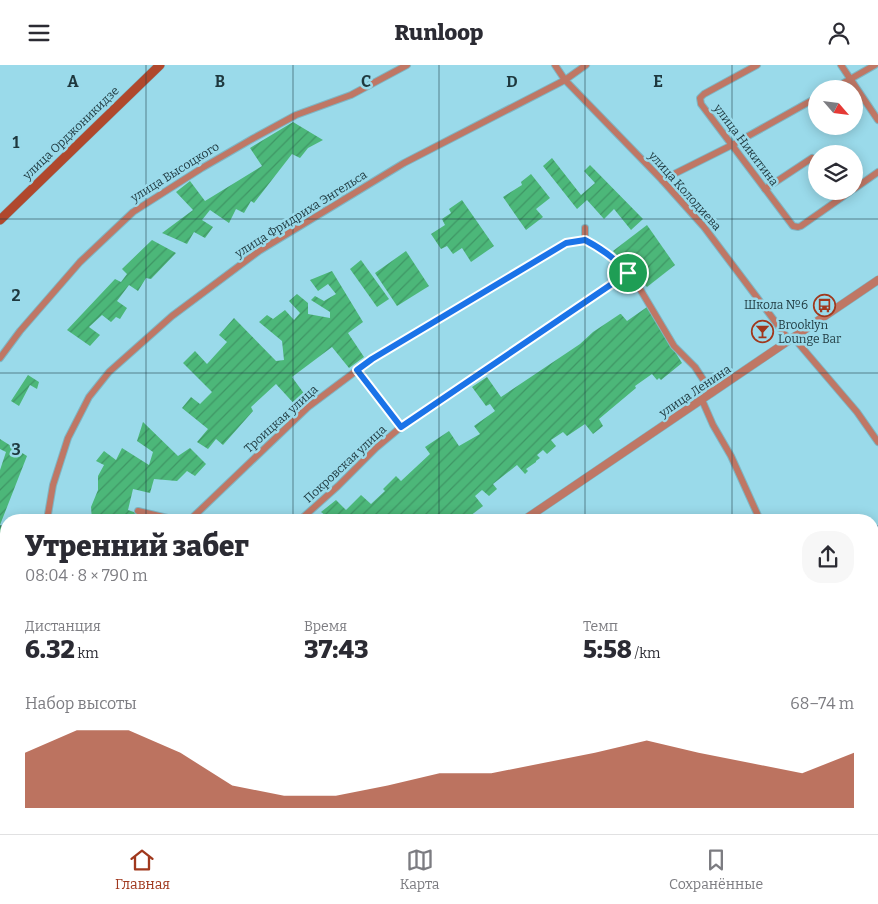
<!DOCTYPE html>
<html lang="ru">
<head>
<meta charset="utf-8">
<style>
  body { margin:0; font-family:Bitter,serif; background:#f7f7f7; color:#2b2b33; height:100vh; display:flex; flex-direction:column; font-size:19px; white-space:nowrap }
  * { box-sizing:border-box; margin:0 }
  p { font-size:16px; color:#7c7c81 }
  .icon { flex:none; width:28px; height:28px; fill:none; stroke:currentColor; stroke-width:2; stroke-linecap:round; stroke-linejoin:round }
  .map { position:relative; flex:1; overflow:hidden }
  .drawer { position:absolute; left:0px; top:449px; width:879px; height:321px; display:flex; flex-direction:column; background:#fff; border-radius:20px 20px 0 0; box-shadow:0 2px 12px #0003 }
  .drawer>* { flex:none }
  .needle { width:32px; rotate:118deg }
  .fabs { position:absolute; left:808px; top:15px; display:grid; gap:10px }
  .fabs a { display:grid; place-items:center; width:55px; height:55px; border-radius:50%; background:#fff; box-shadow:0 2px 12px #0003; font-size:25px }
  .pin { position:absolute; display:grid; place-items:center; width:42px; height:42px; color:#fff; margin:-21px; border:2px solid #fff; border-radius:50%; box-shadow:0 1px 5px #0007 }
  .round { display:grid; place-items:center; flex:none; width:52px; height:52px; border-radius:20px; background:#f7f7f7 }
  .overview { display:flex; align-items:center; justify-content:space-between; height:85px; padding:0 25px }
  h1 { font-size:28px; font-weight:800; line-height:38px }
  .figures { display:grid; grid-template-columns:repeat(3,1fr); gap:8px; height:85px; padding:5px 25px }
  .figures div { display:grid; align-content:center }
  .figures b { font-size:25px; font-weight:800 }
  .figures small { font-size:14px; font-weight:400 }
  .figures p { font-size:14px }
  .chart { height:140px; padding:10px 25px }
  .chart p { display:flex; justify-content:space-between }
  .chart svg { width:100%; height:90px; margin-top:5px; fill:#a0381d; opacity:.7 }
  header { display:flex; justify-content:space-between; align-items:center; height:65px; padding:0 25px; background:#fff; font-size:22px; font-weight:800 }
  .menu { display:flex; justify-content:space-around; align-items:center; height:70px; border-top:1px solid #e1e1e2; background:#fff; font-size:14px; color:#7c7c81 }
  .menu a { display:grid; justify-items:center; gap:2px }
  .menu .on { color:#a0381d }
  .map>svg:first-child { display:block }
  .garden { fill:url(#garden-furrows) }
  .lines { fill:none; stroke-linecap:round; stroke-linejoin:round }
  .minor-casing { stroke:#7fb6c4; stroke-width:8 }
  .tertiary-casing { stroke:#7fb6c4; stroke-width:9 }
  .secondary-casing { stroke:#7fb6c4; stroke-width:10 }
  .minor { stroke:#bf7765; stroke-width:6 }
  .tertiary { stroke:#bf7765; stroke-width:8 }
  .secondary { stroke:#b0482d; stroke-width:9 }
  .route-casing { stroke:#fff; stroke-width:10 }
  .route { stroke:#1a73e8; stroke-width:6 }
  .grid { fill:none; stroke:#1e383e; stroke-width:1; stroke-opacity:0.55 }
  .labels { text-anchor:middle; dominant-baseline:central; stroke-width:5; stroke-linejoin:round; paint-order:stroke }
  .street-label { font-size:12px; fill:#1e383e; stroke:#9adaea }
  .poi-label { font-size:12px; fill:#1e383e; stroke:#9adaea; text-anchor:end }
  .grid-label { font-size:16px; text-anchor:middle; font-weight:bold; fill:#1e383e; stroke:#9adaea; stroke-width:5; stroke-linejoin:round; paint-order:stroke }
</style>
</head>
<body>
<header><svg class="icon" aria-label="menu" viewBox="0 0 24 24"><path d="M4 6h16M4 12h16M4 18h16"/></svg>Runloop<svg class="icon" aria-label="person" viewBox="0 0 24 24"><circle cx="12" cy="8" r="4"/><path d="M4 21q1-7 8-7t8 7"/></svg></header>
<div class="map">
<svg width="878" height="769" viewBox="0 0 878 769">
  <defs>
    <pattern id="garden-furrows" width="10" height="10" patternUnits="userSpaceOnUse" patternTransform="scale(1.25)"><rect width="10" height="10" fill="#4cb779"/><path d="M-1 1l2-2M0 10L10 0M9 11l2-2" fill="none" stroke="#3f9665"/></pattern>
  </defs>
  <rect width="100%" height="100%" fill="#9adaea"/>
  <g class="garden">
    <polygon points="293,57 323,75 308,83 300,93 292,89 254,138 251,136 244,148 236,144 229,158 210,145 202,155 213,162 205,173 194,167 187,179 162,168 193,145 176,127 190,116 205,136 262,101 250,83"/>
    <polygon points="552,93 581,130 595,118 584,106 590,100 643,154 631,165 614,144 604,154 587,135 577,144 543,101"/>
    <polygon points="531,109 550,133 536,144 543,152 526,165 503,132 522,120 521,117"/>
    <polygon points="462,135 494,181 471,197 462,183 453,189 447,181 441,184 431,169 445,160 442,154 451,148 449,144"/>
    <polygon points="647,160 675,200 647,222 613,186"/>
    <polygon points="152,175 176,188 151,214 146,213 138,226 129,220 117,236 127,243 120,254 116,252 111,257 102,250 89,262 100,270 90,281 67,265 115,214 121,217 127,209 122,204"/>
    <polygon points="406,186 429,221 397,241 375,208"/>
    <polygon points="361,195 389,234 377,242 350,204"/>
    <polygon points="332,206 363,257 348,268 364,292 349,303 332,282 292,312 308,334 298,343 276,319 251,342 253,346 223,380 216,374 208,384 197,377 208,364 182,343 191,332 200,339 212,327 183,298 195,286 207,299 227,277 219,270 234,253 276,296 284,295 282,276 259,257 267,250 273,254 285,245 294,255 300,248 289,236 297,229 308,238 308,249 330,253 330,247 311,235 315,231 324,236 336,229 328,219 318,226 310,215"/>
    <polygon points="647,242 682,298 661,315 659,313 657,315 652,309 635,321 636,323 599,354 603,361 593,369 585,359 567,371 563,367 551,375 556,381 547,389 543,385 537,390 540,393 536,396 536,397 526,404 528,406 525,409 517,400 493,419 497,424 489,431 482,425 475,431 483,441 465,455 462,455 458,451 455,454 449,454 448,455 331,455 321,447 336,435 346,445 361,430 371,439 385,426 383,424 396,411 401,416 430,389 425,382 449,366 459,381 480,369 474,361 495,346 490,339 486,341 472,322 487,312 501,332 580,279 593,267 620,249 621,249 627,256"/>
    <polygon points="28,310 39,317 37,324 30,320 19,341 11,336"/>
    <polygon points="143,357 178,391 190,383 206,399 195,411 187,406 177,416 154,414 150,428 133,424 128,445 157,455 92,455 91,442 98,425 98,411 104,400 96,396 104,386 116,395 122,383 149,400 153,387 137,376"/>
    <polygon points="0,374 27,391 0,460 6,463 6,474 0,472 0,405 6,387 0,384"/>
    <polygon points="0,609 6,612 6,684 0,683"/>
  </g>
  <g class="lines">
    <defs>
      <g id="minor">
        <polyline points="555,0 565,15 662,115 704,162 789,275"/>
        <polyline points="757,0 704,29 700,33 701,39 793,161 798,162 801,161 851,126"/>
        <polyline points="841,0 878,55"/>
        <polyline points="833,24 875,0"/>
        <polyline points="662,115 732,80 816,33"/>
        <polyline points="765,124 812,93"/>
        <polyline points="854,124 878,107"/>
        <polyline points="585,175 585,163"/>
        <polyline points="793,272 857,347 878,377"/>
        <polyline points="0,293 20,266 80,197 133,147 202,103 252,74 296,50 351,30 407,0"/>
        <polyline points="357,305 401,362"/>
        <polyline points="702,335 713,360 731,391 760,455"/>
        <polyline points="138,446 176,455"/>
        <polyline points="47,455 53,420 68,373 89,332 109,307 172,251 259,186 404,98 565,15 586,0"/>
        <polyline points="192,455 194,451 308,342 372,294 566,178 585,175 596,181 618,196 637,219 674,281 695,302 712,328"/>
        <polyline points="300,455 338,421 376,383 401,362 629,208"/>
        <polyline points="872,637 878,645"/>
        <polyline points="0,747 6,749"/>
        <polyline points="53,764 53,769"/>
        <polyline points="158,764 162,769"/>
      </g>
      <g id="tertiary">
        <polyline points="524,455 878,215"/>
        <polyline points="168,769 174,764"/>
      </g>
      <polyline id="secondary" points="0,155 160,0"/>
    </defs>
    <use href="#minor" class="minor-casing"/>
    <use href="#tertiary" class="tertiary-casing"/>
    <use href="#secondary" class="secondary-casing"/>
    <use href="#minor" class="minor"/>
    <use href="#tertiary" class="tertiary"/>
    <use href="#secondary" class="secondary"/>
  </g>
  <g class="lines">
    <defs>
      <path id="route" d="M585,175C602,184 616,194 628,208L401,362L357,305L372,294L566,178Z"/>
    </defs>
    <use href="#route" class="route-casing"/>
    <use href="#route" class="route"/>
  </g>
  <path class="grid" d="M146,0V455M293,0V455M439,0V455M585,0V455M732,0V455M0,154H878M0,308H878M0,461H6M872,461H878M0,615H6M872,615H878M146,764V769M293,764V769M439,764V769M585,764V769M732,764V769"/>
  <defs>
    <symbol id="bus-ring" viewBox="-11 -11 22 22"><circle r="9.5" fill="#9adaea" stroke="#a0381d" stroke-width="1.5"/><path d="M-5-6H5V4H4V6H2V4H-2V6H-4V4H-5ZM-3.5-4V0h7V-4ZM-3.5 1.2v1.5H-2V1.2ZM2 1.2v1.5H3.5V1.2Z" fill="#a0381d"/></symbol>
    <symbol id="bar-ring" viewBox="-11 -11 22 22"><circle r="9.5" fill="#9adaea" stroke="#a0381d" stroke-width="1.5"/><path d="M-6-5H6L.8 .8V4.5H3.5V6h-7V4.5H-.8V.8Z" fill="#a0381d"/></symbol>
  </defs>
  <g fill-rule="evenodd">
    <use href="#bus-ring" x="812" y="228" width="25" height="25"/>
    <use href="#bar-ring" x="750" y="254" width="25" height="25"/>
  </g>
  <g class="labels">
    <g class="street-label">
      <text transform="translate(71 68) rotate(-44)">улица Орджоникидзе</text>
      <text transform="translate(746 80) rotate(53)">улица Никитина</text>
      <text transform="translate(175 107) rotate(-32)">улица Высоцкого</text>
      <text transform="translate(685 126) rotate(48)">улица Колодиева</text>
      <text transform="translate(301 149) rotate(-32)">улица Фридриха Энгельса</text>
      <text transform="translate(695 326) rotate(-34)">улица Ленина</text>
      <text transform="translate(281 354) rotate(-42)">Троицкая улица</text>
      <text transform="translate(345 399) rotate(-43)">Покровская улица</text>
    </g>
    <g class="poi-label">
      <text x="808" y="240">Школа №6</text>
      <text x="778" y="260" text-anchor="start">Brooklyn<tspan x="778" dy="14">Lounge Bar</tspan></text>
    </g>
  </g>
  <g class="grid-label">
    <text x="73" y="22">A</text>
    <text x="220" y="22">B</text>
    <text x="366" y="22">C</text>
    <text x="512" y="22">D</text>
    <text x="658" y="22">E</text>
    <text x="16" y="83">1</text>
    <text x="16" y="236">2</text>
    <text x="16" y="390">3</text>
  </g>
</svg>
<div class="fabs">
<a><svg class="needle" viewBox="-14 -14 28 28"><path d="M0-13l5 13h-10z" fill="#e53935"/><path d="M0 13l5-13h-10z" fill="#7c7c81"/></svg></a>
<a><svg class="icon" aria-label="layers" viewBox="0 0 24 24"><path d="M12 4l9 5-9 5-9-5zM3 14l9 5 9-5"/></svg></a>
</div>
<div class="pin" style="left:628px;top:208px;background:#1e9e55"><svg class="icon" aria-label="arrive" viewBox="0 0 24 24"><path d="M6 21V4h12l-3 4 3 4H6"/></svg></div>
<section class="drawer">
<div class="overview"><div><h1>Утренний забег</h1><p>08:04 · 8 × 790 m</p></div><a class="round"><svg class="icon" aria-label="share" viewBox="0 0 24 24"><path d="M12 15V3M7 8l5-5 5 5M5 13v7h14v-7"/></svg></a></div>
<div class="figures">
<div><p>Дистанция</p><b>6.32<small> km</small></b></div>
<div><p>Время</p><b>37:43</b></div>
<div><p>Темп</p><b>5:58<small> /km</small></b></div>
</div>
<div class="chart"><p><span>Набор высоты</span>68–74 m</p>
<svg viewBox="0 0 160 44" preserveAspectRatio="none"><path d="M0 44V17L10 6L20 6L30 17L40 33L50 38L60 38L70 33L80 27L90 27L100 22L110 17L120 11L130 17L140 22L150 27L160 17V44z"/></svg>
</div>
</section>
</div>
<nav class="menu">
<a class="on"><svg class="icon" aria-label="home" viewBox="0 0 24 24"><path d="M3 11l9-7 9 7M6 9v11h12V9"/></svg>Главная</a>
<a><svg class="icon" aria-label="map" viewBox="0 0 24 24"><path d="M3 6l6-2 6 2 6-2v14l-6 2-6-2-6 2zM9 4v14M15 6v14"/></svg>Карта</a>
<a><svg class="icon" aria-label="saved" viewBox="0 0 24 24"><path d="M7 4h10v16l-5-4-5 4z"/></svg>Сохранённые</a>
</nav>
</body>
</html>
